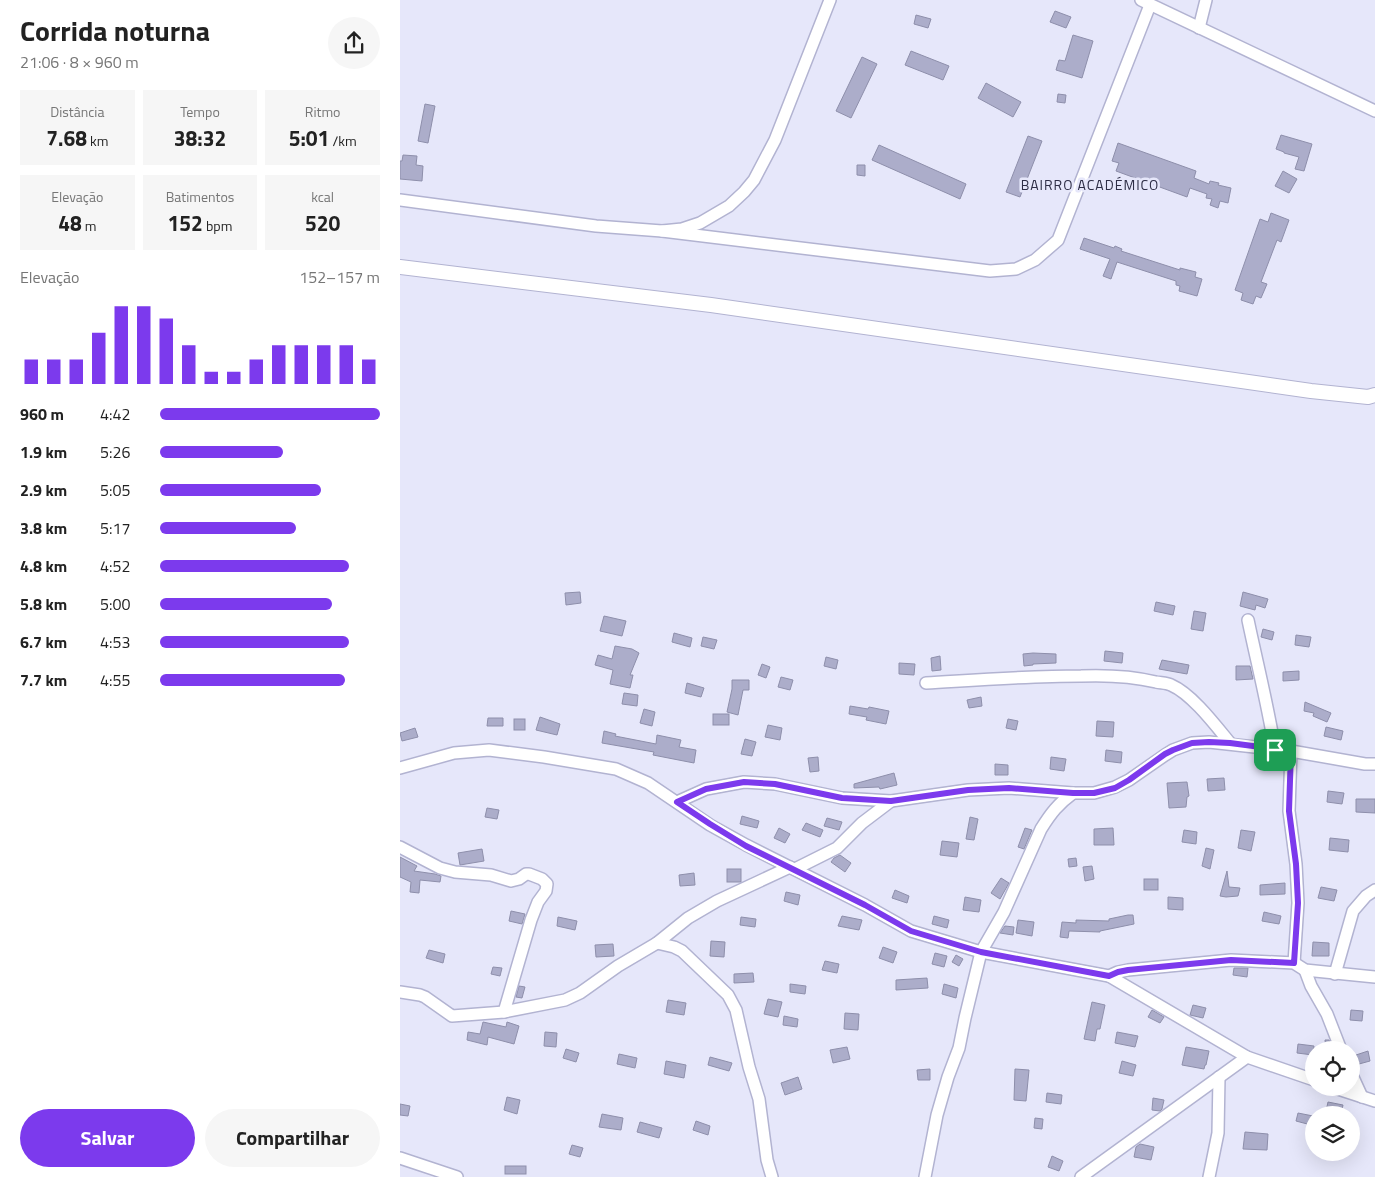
<!DOCTYPE html>
<html lang="pt">
<head>
<meta charset="utf-8">
<style>
  body { margin:0; font-family:"Titillium Web",sans-serif; background:#f6f6f6; color:#222; height:100vh; display:flex; flex-direction:column; font-size:19px; white-space:nowrap }
  * { box-sizing:border-box; margin:0 }
  p { font-size:16px; color:#767676 }
  .icon { flex:none; width:28px; height:28px; fill:none; stroke:currentColor; stroke-width:2; stroke-linecap:round; stroke-linejoin:round }
  .map { position:relative; flex:1; overflow:hidden }
  .sheet { display:flex; flex-direction:column; background:#fff; width:400px }
  .sheet>* { flex:none }
  .fabs { position:absolute; left:905px; top:1041px; display:grid; gap:10px }
  .fabs a { display:grid; place-items:center; width:55px; height:55px; border-radius:50%; background:#fff; box-shadow:0 5px 20px #0002; font-size:25px }
  .pin { position:absolute; display:grid; place-items:center; width:42px; height:42px; color:#fff; margin:-21px; border-radius:10px; box-shadow:0 2px 8px #0006 }
  .round { display:grid; place-items:center; flex:none; width:52px; height:52px; border-radius:26px; background:#f6f6f6 }
  .overview { display:flex; align-items:center; justify-content:space-between; height:85px; padding:0 20px }
  h1 { font-size:28px; font-weight:700; line-height:38px }
  .metrics { display:grid; grid-template-columns:repeat(3,1fr); gap:8px; height:85px; padding:5px 20px }
  .metrics div { display:grid; align-content:center; border-radius:0px; background:#f6f6f6; text-align:center }
  .metrics b { font-size:21px; font-weight:700 }
  .metrics small { font-size:14px; font-weight:400 }
  .metrics p { font-size:14px }
  .chart { height:140px; padding:10px 20px }
  .chart p { display:flex; justify-content:space-between }
  .chart svg { width:100%; height:90px; margin-top:5px; stroke:#7c3aed; stroke-width:6 }
  .button { display:flex; gap:10px; margin-top:auto; padding:10px 20px }
  .button a { flex:1; height:58px; border-radius:30px; background:#7c3aed; color:#fff; font-size:20px; font-weight:700; line-height:58px; text-align:center }
  .button a+a { background:#f6f6f6; color:#222 }
  ul { padding:0 20px; list-style:none; font-size:16px }
  li { display:grid; grid-template-columns:80px 60px 1fr; align-items:center; height:38px }
  li i { height:12px; border-radius:6px; background:#7c3aed }
  main { display:flex; flex:1; min-height:0 }
  .map>svg:first-child { display:block }
  .building { fill:#acadca; stroke:#8e8fab }
  .lines { fill:none; stroke-linecap:round; stroke-linejoin:round }
  .minor-casing { stroke:#b2b3d1; stroke-width:14 }
  .tertiary-casing { stroke:#b2b3d1; stroke-width:16 }
  .minor { stroke:#fff; stroke-width:11 }
  .tertiary { stroke:#fff; stroke-width:14 }
  .route-casing { stroke:#fff; stroke-width:10 }
  .route { stroke:#7c3aed; stroke-width:6 }
  .labels { text-anchor:middle; dominant-baseline:central; stroke-width:5; stroke-linejoin:round; paint-order:stroke }
  .neighbourhood-label { font-size:14px; letter-spacing:1px; fill:#2e2e46; stroke:#e6e7fa }
</style>
</head>
<body>
<main>
<section class="sheet">
<div class="overview"><div><h1>Corrida noturna</h1><p>21:06 · 8 × 960 m</p></div><a class="round"><svg class="icon" aria-label="share" viewBox="0 0 24 24"><path d="M12 15V3M7 8l5-5 5 5M5 13v7h14v-7"/></svg></a></div>
<div class="metrics">
<div><p>Distância</p><b>7.68<small> km</small></b></div>
<div><p>Tempo</p><b>38:32</b></div>
<div><p>Ritmo</p><b>5:01<small> /km</small></b></div>
</div>
<div class="metrics">
<div><p>Elevação</p><b>48<small> m</small></b></div>
<div><p>Batimentos</p><b>152<small> bpm</small></b></div>
<div><p>kcal</p><b>520</b></div>
</div>
<div class="chart"><p><span>Elevação</span>152–157 m</p>
<svg viewBox="0 0 160 44" preserveAspectRatio="none"><path d="M5 44V32M15 44V32M25 44V32M35 44V19M45 44V6M55 44V6M65 44V12M75 44V25M85 44V38M95 44V38M105 44V32M115 44V25M125 44V25M135 44V25M145 44V25M155 44V32"/></svg>
</div>
<ul>
<li><b>960 m</b>4:42<i style="width:100%"></i></li>
<li><b>1.9 km</b>5:26<i style="width:56%"></i></li>
<li><b>2.9 km</b>5:05<i style="width:73%"></i></li>
<li><b>3.8 km</b>5:17<i style="width:62%"></i></li>
<li><b>4.8 km</b>4:52<i style="width:86%"></i></li>
<li><b>5.8 km</b>5:00<i style="width:78%"></i></li>
<li><b>6.7 km</b>4:53<i style="width:86%"></i></li>
<li><b>7.7 km</b>4:55<i style="width:84%"></i></li>
</ul>
<div class="button"><a>Salvar</a><a>Compartilhar</a></div>
</section>
<div class="map">
<svg width="975" height="1177" viewBox="0 0 975 1177">
  <rect width="100%" height="100%" fill="#e6e7fa"/>
  <g class="building">
    <polygon points="655,11 671,17 666,28 650,22"/>
    <polygon points="516,15 531,19 528,28 514,24"/>
    <polygon points="673,35 693,41 682,78 656,70 659,60 665,61"/>
    <polygon points="511,51 549,66 543,80 505,65"/>
    <polygon points="462,57 477,64 451,118 436,111"/>
    <polygon points="586,83 621,102 613,117 578,98"/>
    <polygon points="658,94 666,95 665,103 657,102"/>
    <polygon points="25,104 35,106 28,143 18,141"/>
    <polygon points="881,135 912,144 904,171 895,169 899,157 884,153 884,152 876,149"/>
    <polygon points="628,136 642,141 620,197 606,192"/>
    <polygon points="718,143 796,171 794,178 809,184 810,181 819,183 818,185 831,188 828,203 820,201 818,208 810,205 812,199 806,198 807,194 790,188 787,197 716,171 719,163 712,161"/>
    <polygon points="479,145 566,184 560,199 472,160"/>
    <polygon points="3,155 17,156 16,165 23,166 22,181 0,179 0,161 2,161"/>
    <polygon points="457,165 465,165 465,176 457,175"/>
    <polygon points="883,171 897,179 889,193 875,186"/>
    <polygon points="871,213 889,220 881,242 877,240 861,282 867,284 861,298 856,296 853,304 841,300 843,293 835,290 860,219 868,222"/>
    <polygon points="684,238 714,248 715,246 722,249 721,251 780,270 780,268 796,272 795,277 802,279 797,296 779,291 780,286 776,285 776,281 717,262 711,279 703,276 710,259 680,249"/>
    <polygon points="180,592 181,603 166,605 165,593"/>
    <polygon points="843,592 868,599 865,608 856,605 855,610 840,606"/>
    <polygon points="756,602 775,606 773,615 754,611"/>
    <polygon points="794,611 806,613 803,631 791,629"/>
    <polygon points="204,616 226,621 222,636 200,631"/>
    <polygon points="863,629 874,632 872,640 861,637"/>
    <polygon points="274,633 292,638 290,647 272,642"/>
    <polygon points="896,635 911,637 909,647 895,645"/>
    <polygon points="303,637 317,640 314,649 301,646"/>
    <polygon points="215,646 232,649 239,653 230,675 233,675 230,688 210,684 213,670 195,665 198,655 212,659"/>
    <polygon points="705,651 723,653 722,663 704,661"/>
    <polygon points="633,653 656,654 656,663 633,664 633,665 624,666 623,654"/>
    <polygon points="540,656 541,670 532,671 531,658"/>
    <polygon points="426,657 438,660 436,669 424,666"/>
    <polygon points="762,660 789,665 787,674 759,669"/>
    <polygon points="499,663 515,664 514,675 499,674"/>
    <polygon points="362,664 370,667 366,678 358,675"/>
    <polygon points="836,666 850,666 853,679 836,680"/>
    <polygon points="899,671 899,680 883,681 883,672"/>
    <polygon points="381,677 393,680 390,690 378,687"/>
    <polygon points="332,680 349,680 349,690 343,690 338,715 327,712 332,689"/>
    <polygon points="287,683 304,688 301,697 285,693"/>
    <polygon points="224,693 238,695 237,706 222,704"/>
    <polygon points="581,697 582,706 569,708 567,700"/>
    <polygon points="905,702 931,713 927,722 913,716 914,713 904,711"/>
    <polygon points="450,706 468,709 469,707 489,711 486,724 466,720 467,717 449,714"/>
    <polygon points="244,709 255,712 252,726 240,723"/>
    <rect x="313" y="714" width="16" height="11"/>
    <polygon points="140,717 160,724 157,735 136,730"/>
    <polygon points="88,718 103,718 103,726 87,726"/>
    <rect x="114" y="719" width="11" height="11"/>
    <polygon points="608,719 618,721 616,730 606,728"/>
    <polygon points="697,721 714,722 713,737 696,736"/>
    <polygon points="368,725 382,728 380,740 365,737"/>
    <polygon points="926,727 943,731 941,740 924,736"/>
    <polygon points="15,728 18,737 2,741 0,733"/>
    <polygon points="204,731 216,734 215,736 256,744 257,735 281,740 279,747 296,750 294,763 253,755 254,752 202,743"/>
    <polygon points="345,739 356,742 352,756 341,754"/>
    <polygon points="706,750 722,752 721,763 705,761"/>
    <polygon points="418,757 419,771 410,772 408,758"/>
    <polygon points="651,757 666,759 664,771 650,769"/>
    <polygon points="595,764 608,765 608,775 595,775"/>
    <polygon points="494,773 497,785 480,789 479,787 454,788 454,784"/>
    <polygon points="824,778 825,790 808,791 807,779"/>
    <polygon points="787,782 789,796 787,797 786,807 769,808 767,783"/>
    <polygon points="928,791 944,793 942,804 927,802"/>
    <polygon points="956,799 975,799 975,813 956,812"/>
    <polygon points="87,808 99,810 97,819 85,817"/>
    <polygon points="342,816 359,821 357,828 340,824"/>
    <polygon points="570,817 578,819 574,840 566,839"/>
    <polygon points="427,818 442,822 439,830 424,826"/>
    <polygon points="406,823 423,830 420,837 402,830"/>
    <polygon points="379,828 390,834 385,843 374,838"/>
    <polygon points="625,828 632,830 624,849 618,847"/>
    <polygon points="713,828 714,845 694,845 694,829"/>
    <polygon points="784,830 797,832 796,844 782,842"/>
    <polygon points="841,830 855,832 851,851 838,848"/>
    <polygon points="930,838 949,840 948,852 929,850"/>
    <polygon points="542,841 559,843 557,857 540,855"/>
    <polygon points="806,848 814,850 810,869 802,866"/>
    <polygon points="82,849 84,861 60,865 58,853"/>
    <polygon points="440,855 451,863 445,872 431,862 434,858"/>
    <polygon points="0,857 17,866 14,871 35,874 41,876 40,882 20,880 19,893 10,892 11,882 0,877"/>
    <polygon points="676,858 677,866 669,867 668,859"/>
    <polygon points="692,866 694,879 685,881 683,867"/>
    <rect x="327" y="869" width="14" height="13"/>
    <polygon points="827,871 829,887 840,888 838,896 826,897 820,896"/>
    <polygon points="294,873 295,885 280,886 279,875"/>
    <polygon points="601,878 609,883 600,899 591,893"/>
    <rect x="744" y="879" width="14" height="11"/>
    <polygon points="885,883 885,894 860,895 860,885"/>
    <polygon points="921,887 937,890 934,901 918,898"/>
    <polygon points="495,890 509,896 507,903 492,898"/>
    <polygon points="386,892 400,895 398,905 384,901"/>
    <polygon points="565,897 581,900 579,912 563,910"/>
    <polygon points="768,897 783,898 783,910 768,909"/>
    <polygon points="111,911 125,914 122,924 109,921"/>
    <polygon points="864,912 881,916 879,924 862,921"/>
    <polygon points="728,915 733,915 734,924 700,931 700,932 669,931 668,938 660,937 662,922 676,923 676,920 709,921 709,919"/>
    <polygon points="442,916 462,920 459,930 438,926"/>
    <polygon points="534,916 549,920 547,928 532,924"/>
    <polygon points="158,917 177,921 175,930 157,926"/>
    <polygon points="341,917 356,919 355,927 340,925"/>
    <polygon points="618,920 634,922 632,936 616,933"/>
    <polygon points="605,926 614,927 613,935 600,933"/>
    <polygon points="311,941 325,942 324,957 310,956"/>
    <polygon points="913,942 929,943 929,956 912,956"/>
    <polygon points="213,944 214,956 196,957 195,945"/>
    <polygon points="483,947 497,952 493,963 479,958"/>
    <polygon points="29,950 45,954 43,963 26,958"/>
    <polygon points="535,953 547,956 544,967 532,964"/>
    <polygon points="556,955 563,959 559,966 552,962"/>
    <polygon points="425,961 439,964 437,973 422,970"/>
    <polygon points="93,967 102,968 100,976 91,974"/>
    <polygon points="834,968 848,968 847,977 833,975"/>
    <polygon points="353,973 354,982 334,983 334,974"/>
    <polygon points="527,978 528,988 496,990 496,980"/>
    <polygon points="390,984 406,986 405,994 390,992"/>
    <polygon points="544,984 558,988 556,998 542,994"/>
    <polygon points="119,986 125,987 122,998 116,997"/>
    <polygon points="368,999 382,1002 378,1017 364,1014"/>
    <polygon points="268,1000 286,1003 284,1015 266,1012"/>
    <polygon points="692,1002 705,1005 700,1029 697,1029 695,1041 684,1039"/>
    <polygon points="793,1005 806,1008 803,1018 790,1015"/>
    <polygon points="752,1010 764,1017 760,1023 748,1017"/>
    <polygon points="951,1010 963,1011 962,1021 950,1020"/>
    <polygon points="445,1013 459,1014 458,1030 444,1029"/>
    <polygon points="384,1016 398,1019 397,1027 383,1025"/>
    <polygon points="83,1022 106,1027 107,1022 119,1026 114,1044 88,1037 87,1045 67,1040 68,1032 80,1034"/>
    <polygon points="145,1032 157,1033 156,1047 144,1046"/>
    <polygon points="717,1032 738,1036 735,1047 715,1043"/>
    <polygon points="925,1040 929,1040 933,1050 926,1050"/>
    <polygon points="898,1044 914,1046 913,1055 897,1053"/>
    <polygon points="447,1047 450,1059 433,1063 430,1050"/>
    <polygon points="786,1047 809,1051 806,1065 805,1065 804,1069 782,1065"/>
    <polygon points="166,1049 179,1053 176,1062 163,1058"/>
    <polygon points="968,1051 970,1061 959,1064 956,1055"/>
    <polygon points="219,1054 237,1058 235,1068 217,1064"/>
    <polygon points="310,1057 332,1063 329,1071 308,1065"/>
    <polygon points="266,1061 286,1065 284,1078 264,1074"/>
    <polygon points="722,1061 736,1065 733,1076 719,1073"/>
    <polygon points="530,1069 530,1080 518,1080 517,1070"/>
    <polygon points="615,1069 629,1070 626,1101 614,1100"/>
    <polygon points="398,1077 402,1089 385,1095 381,1083"/>
    <polygon points="647,1093 662,1095 661,1104 646,1102"/>
    <polygon points="107,1097 120,1100 117,1114 104,1110"/>
    <polygon points="753,1098 764,1100 762,1109 760,1111 752,1110"/>
    <polygon points="928,1102 943,1105 941,1114 926,1111"/>
    <polygon points="0,1104 10,1106 8,1116 0,1115"/>
    <polygon points="898,1113 913,1116 911,1125 896,1121"/>
    <polygon points="202,1114 223,1118 221,1130 199,1127"/>
    <polygon points="635,1118 643,1119 642,1129 634,1128"/>
    <polygon points="296,1121 310,1126 308,1135 293,1130"/>
    <polygon points="240,1122 262,1128 259,1138 237,1132"/>
    <polygon points="845,1132 868,1134 867,1150 843,1149"/>
    <polygon points="740,1144 754,1147 751,1160 734,1157 736,1147"/>
    <polygon points="172,1145 183,1148 180,1157 169,1154"/>
    <polygon points="652,1156 663,1161 659,1171 648,1167"/>
    <rect x="105" y="1166" width="21" height="8"/>
  </g>
  <g class="lines">
    <defs>
      <g id="minor">
        <polyline points="741,0 975,111"/>
        <polyline points="799,28 806,0"/>
        <polyline points="0,200 196,226 262,231 282,229 300,223 329,206 344,192 354,180 375,140 430,0"/>
        <polyline points="262,231 590,271 616,269 635,260 658,240 750,5"/>
        <path d="M848,620C857,663 868,706 875,750"/>
        <path d="M526,683C577,680 629,676 681,676C707,675 731,676 756,682C761,683 767,683 771,685C792,694 816,726 830,743"/>
        <polyline points="891,751 889,811 896,864 898,903 894,963"/>
        <polyline points="0,768 54,753 89,750 144,757 216,769 248,783 310,825 346,845 465,905 511,931 581,952 709,976 718,972 728,970 831,960 894,963 905,970 975,977"/>
        <polyline points="277,802 306,789 344,782 375,784 442,798 491,801 568,790 609,788 673,793 694,793 715,787 729,780 765,755 773,750 792,743 809,742 891,751 965,764 975,764"/>
        <polyline points="0,847 40,868 55,872 91,875 111,881 119,879 126,874 129,874 142,879 147,884 146,891 138,902 131,920 104,1012"/>
        <polyline points="395,869 437,848 462,823 491,801"/>
        <polyline points="257,943 274,947 282,951 328,995 336,1010 349,1067 359,1099 367,1160 372,1177"/>
        <polyline points="905,970 911,986 927,1014 941,1050"/>
        <polyline points="935,974 953,911 966,896 975,890"/>
        <polyline points="709,976 847,1057 914,1080"/>
        <polyline points="0,992 20,995 25,997 52,1016 104,1012 165,1000 180,993 218,966 257,943 288,918 317,901 390,867"/>
        <polyline points="951,1073 962,1097"/>
        <polyline points="935,1088 975,1101"/>
        <polyline points="0,1158 57,1177"/>
        <path d="M525,1177L537,1115L548,1077L559,1048L565,1018L581,952L604,912L641,829C651,813 658,804 673,793"/>
        <polyline points="681,1177 847,1057"/>
        <polyline points="809,1177 818,1133 819,1077"/>
      </g>
      <polyline id="tertiary" points="0,267 311,305 911,391 968,397 975,395"/>
    </defs>
    <use href="#minor" class="minor-casing"/>
    <use href="#tertiary" class="tertiary-casing"/>
    <use href="#minor" class="minor"/>
    <use href="#tertiary" class="tertiary"/>
  </g>
  <g class="lines">
    <defs>
      <polygon id="route" points="809,742 830,743 891,751 889,811 896,864 898,903 894,963 831,960 728,970 718,972 709,976 581,952 511,931 465,905 346,846 310,824 277,802 306,789 344,782 375,784 442,798 491,801 568,790 609,788 673,793 694,793 715,788 729,780 765,754 773,750 792,743"/>
    </defs>
    <use href="#route" class="route-casing"/>
    <use href="#route" class="route"/>
  </g>
  <g class="labels">
    <g class="neighbourhood-label">
      <text x="690" y="184">BAIRRO ACADÉMICO</text>
    </g>
  </g>
</svg>
<div class="fabs">
<a><svg class="icon" aria-label="locate" viewBox="0 0 24 24"><circle cx="12" cy="12" r="6"/><path d="M12 2v4M12 18v4M2 12h4M18 12h4"/></svg></a>
<a><svg class="icon" aria-label="layers" viewBox="0 0 24 24"><path d="M12 4l9 5-9 5-9-5zM3 14l9 5 9-5"/></svg></a>
</div>
<div class="pin" style="left:875px;top:750px;background:#1e9e55"><svg class="icon" aria-label="arrive" viewBox="0 0 24 24"><path d="M6 21V4h12l-3 4 3 4H6"/></svg></div>
</div>
</main>
</body>
</html>
